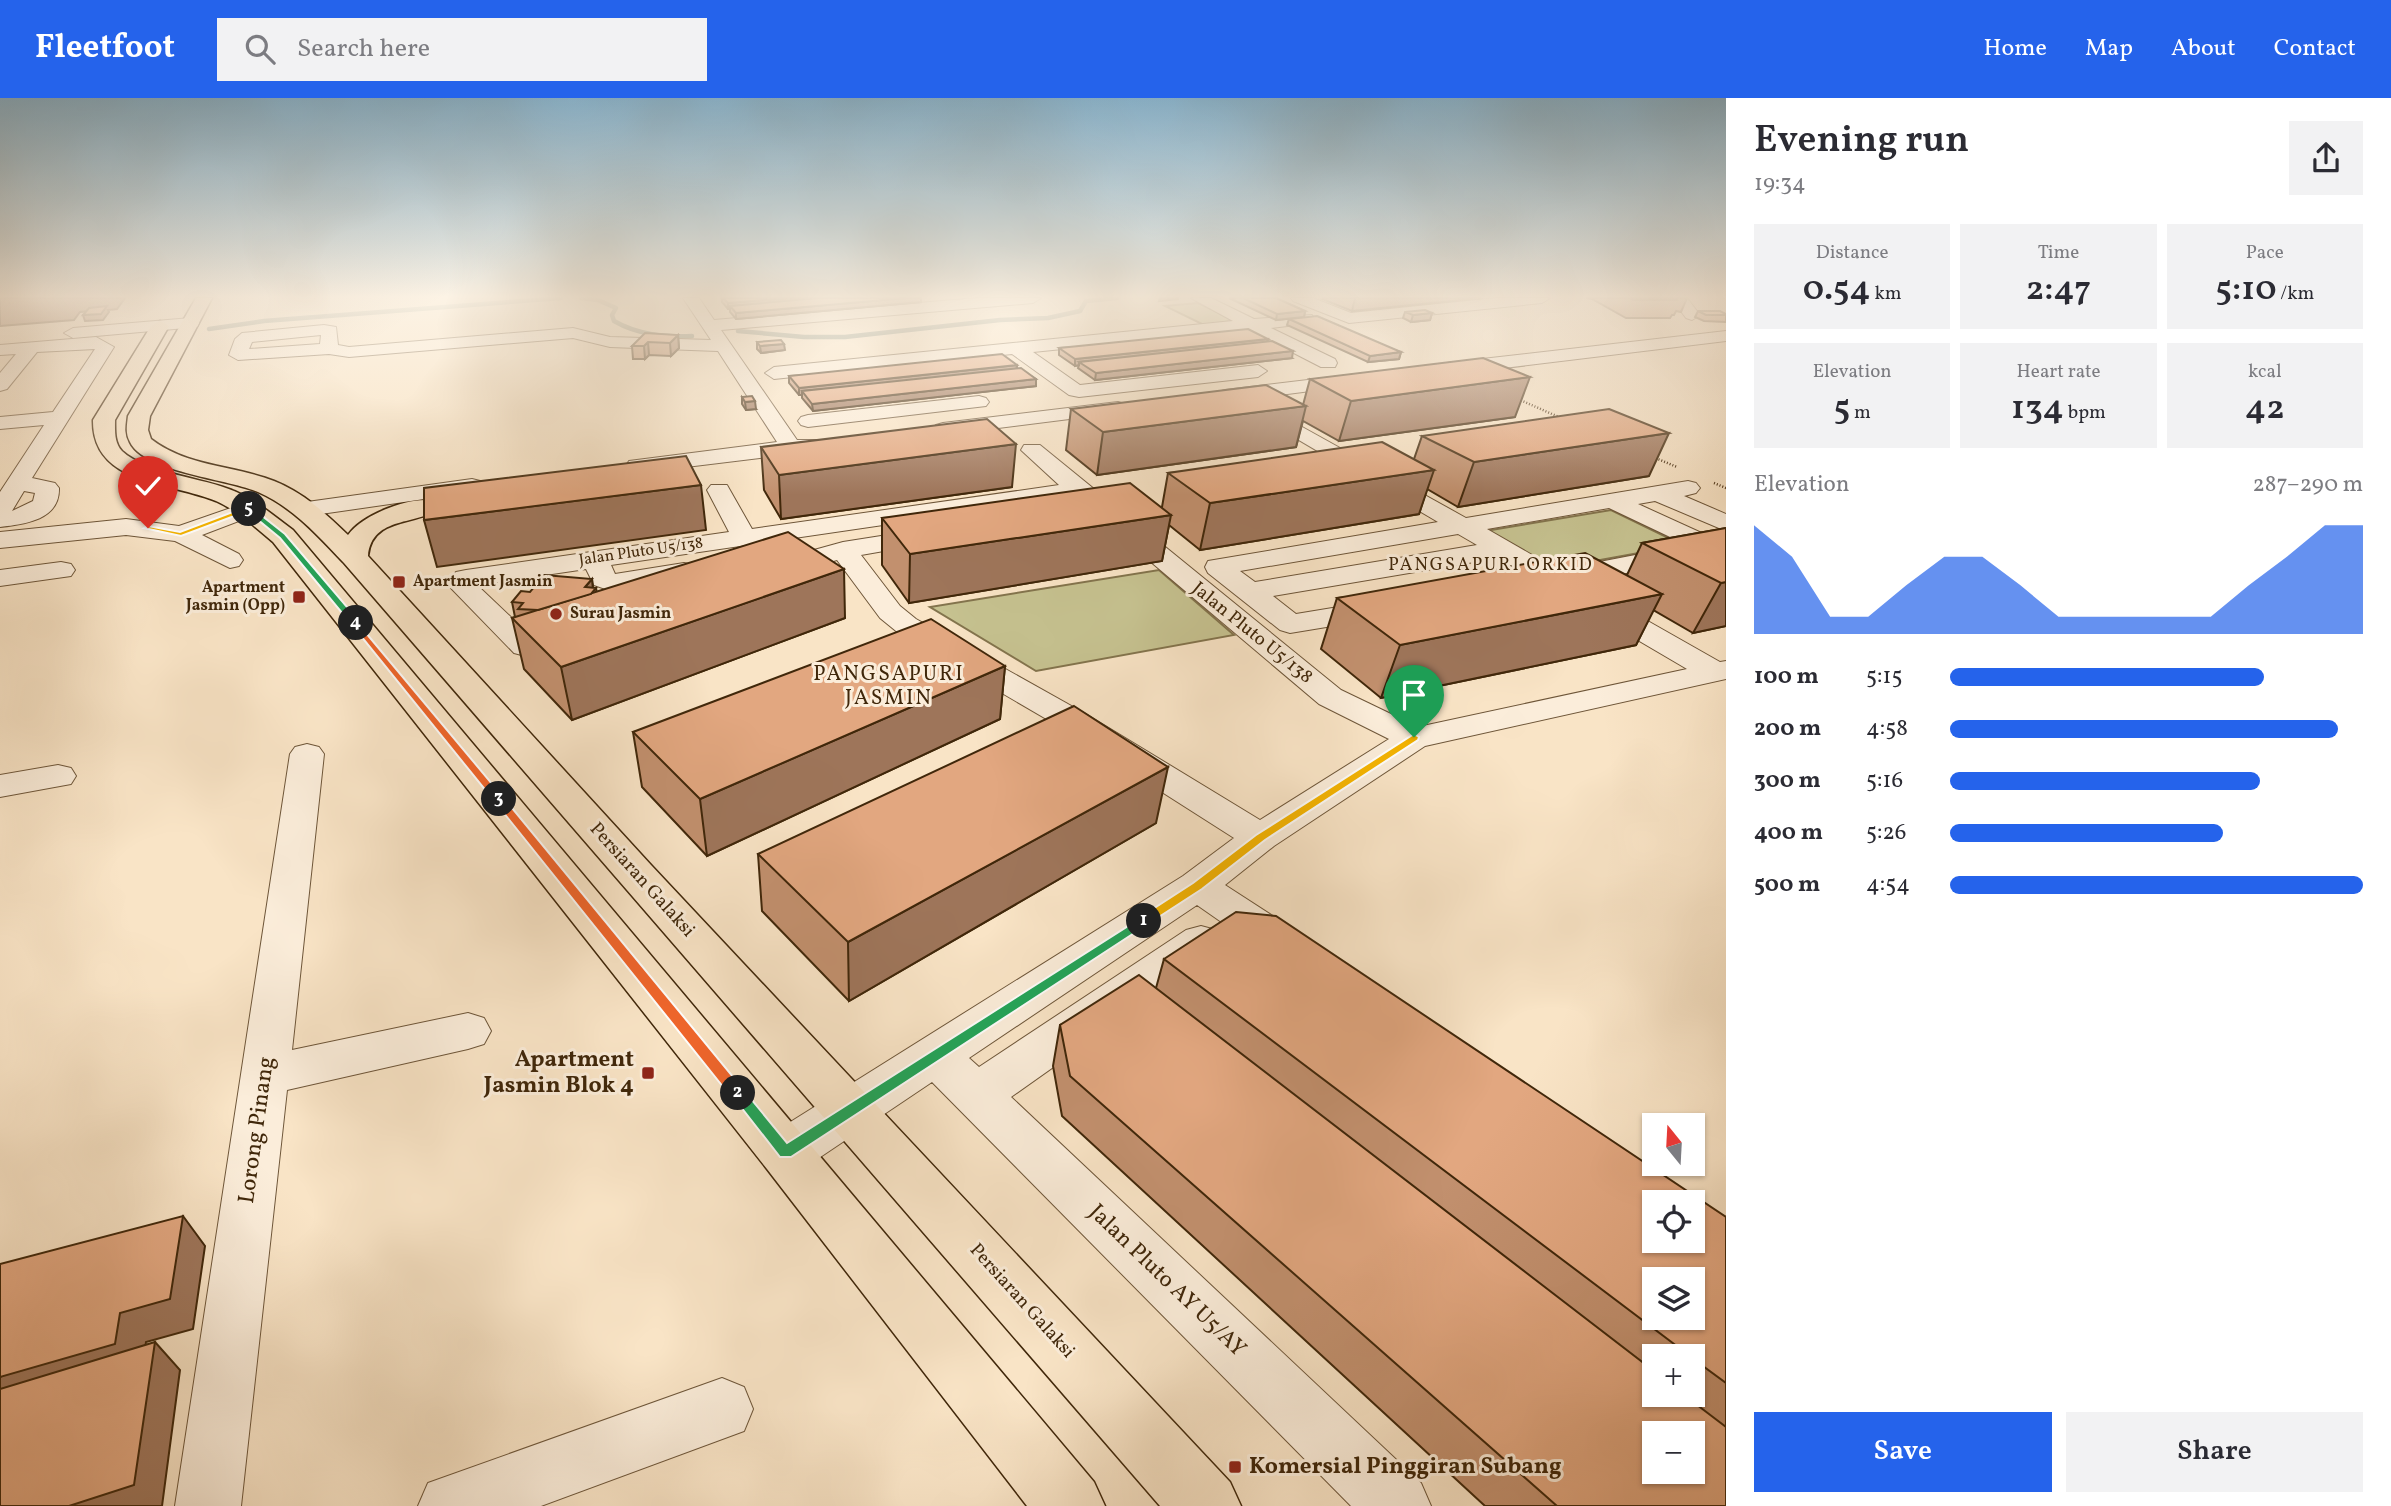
<!DOCTYPE html>
<html lang="en">
<head>
<meta charset="utf-8">
<style>
  body { margin:0; font-family:Vollkorn,serif; background:#f2f2f3; color:#2b2b33; height:100vh; display:flex; flex-direction:column; font-size:26px; white-space:nowrap }
  * { box-sizing:border-box; margin:0 }
  p { font-size:23px; color:#7c7c81 }
  .icon { flex:none; width:38px; height:38px; fill:none; stroke:currentColor; stroke-width:2; stroke-linecap:round; stroke-linejoin:round }
  .map { position:relative; flex:1; overflow:hidden }
  .drawer { display:flex; flex-direction:column; background:#fff; width:665px }
  .drawer>* { flex:none }
  .needle { width:46px; rotate:342deg }
  .fabs { position:absolute; left:1642px; top:1015px; display:grid; gap:14px }
  .fabs a { display:grid; place-items:center; width:63px; height:63px; border-radius:0px; background:#fff; box-shadow:0 2px 5px #0004; font-size:35px }
  .pin { position:absolute; display:grid; place-items:center; width:60px; height:60px; color:#fff; margin:-72px -30px; border-radius:50% 50% 50% 0; rotate:-45deg; box-shadow:0 0 7px #0007 }
  .pin .icon { rotate:45deg }
  .km { position:absolute; width:35px; height:35px; margin:-18px; border-radius:50%; background:#222; color:#fff; font-size:19px; line-height:35px; text-align:center }
  .round { display:grid; place-items:center; flex:none; width:74px; height:74px; border-radius:0px; background:#f2f2f3 }
  .head { display:flex; align-items:center; justify-content:space-between; height:119px; padding:0 28px }
  h1 { font-size:38px; font-weight:600; line-height:52px }
  .figures { display:grid; grid-template-columns:repeat(3,1fr); gap:10px; height:119px; padding:7px 28px }
  .figures div { display:grid; align-content:center; border-radius:0px; background:#f2f2f3; text-align:center }
  .figures b { font-size:35px; font-weight:600 }
  .figures small { font-size:19px; font-weight:400 }
  .figures p { font-size:19px }
  .chart { height:196px; padding:14px 28px }
  .chart p { display:flex; justify-content:space-between }
  .chart svg { width:100%; height:126px; margin-top:7px; fill:#2563eb; opacity:.7 }
  .primary-button { display:flex; gap:14px; margin-top:auto; padding:14px 28px }
  .primary-button a { flex:1; height:80px; border-radius:0px; background:#2563eb; color:#fff; font-size:28px; font-weight:600; line-height:80px; text-align:center }
  .primary-button a+a { background:#f2f2f3; color:#2b2b33 }
  ul { padding:0 28px; list-style:none; font-size:23px }
  li { display:grid; grid-template-columns:112px 84px 1fr; align-items:center; height:52px }
  li i { height:18px; border-radius:9px; background:#2563eb }
  header { display:flex; align-items:center; gap:42px; box-sizing:border-box; height:98px; padding:0 35px; background:#2563eb; color:#fff }
  header strong { font-size:33px }
  nav { display:flex; gap:38px; margin-inline-start:auto; font-size:24px }
  .search { width:490px; height:63px; background:#f2f2f3; display:flex; align-items:center; gap:18px; box-sizing:border-box; padding:0 24px; border-radius:0px; color:#7c7c81; font-size:26px }
  main { display:flex; flex:1; min-height:0 }
  .map>svg:first-child { display:block }
  .green { fill:#c6c290; stroke:#83744d; stroke-width:2 }
  .lines { fill:none; stroke-linecap:round; stroke-linejoin:round }
  .stream { stroke:#788271; stroke-width:4.5 }
  .minor-casing { stroke:#6e5639; stroke-width:2 }
  .major-casing { stroke:#40270a; stroke-width:3 }
  .path-far1 { stroke:#40270a; stroke-width:2; stroke-dasharray:1 2; stroke-linecap:butt }
  .path { stroke:#40270a; stroke-width:2.5; stroke-dasharray:1 2; stroke-linecap:butt }
  .minor { fill:#fbedda; fill-rule:evenodd }
  .major { fill:#f9e4c6; fill-rule:evenodd }
  .wall { fill:#c2906e; stroke:#40270a; stroke-width:2; fill-rule:evenodd }
  .shaded-wall { fill:#9e755a; stroke:#40270a; stroke-width:2 }
  .building { fill:#e2a780; stroke:#40270a; stroke-width:2; fill-rule:evenodd }
  .split-1 { fill:#f5b400; stroke:#fff; stroke-width:2 }
  .split-2 { fill:#22a559; stroke:#fff; stroke-width:2 }
  .split-3 { fill:#f0652b; stroke:#fff; stroke-width:2 }
  .split-4 { fill:#f0652b; stroke:#fff; stroke-width:2 }
  .split-5 { fill:#22a559; stroke:#fff; stroke-width:2 }
  .split-6 { fill:#f5b400; stroke:#fff; stroke-width:2 }
  .poi-dot { fill:#8f2418; stroke:#fbedda; stroke-width:2.5 }
  .labels { text-anchor:middle; dominant-baseline:central; stroke-width:6; stroke-linejoin:round; paint-order:stroke }
  .far-street-label { font-size:16px; fill:#40270a; stroke:#fbedda }
  .far-poi-label { font-size:16px; font-weight:bold; fill:#40270a; stroke:#fbedda; text-anchor:start }
  .far-neighbourhood-label { font-size:18px; letter-spacing:2px; fill:#40270a; stroke:#fbedda }
  .street-label { font-size:19px; fill:#40270a; stroke:#fbedda }
  .neighbourhood-label { font-size:21px; letter-spacing:2px; fill:#40270a; stroke:#fbedda }
  .near-poi-label { font-size:23px; font-weight:bold; fill:#40270a; stroke:#fbedda; text-anchor:end }
  .near-street-label { font-size:23px; fill:#40270a; stroke:#fbedda }
</style>
</head>
<body>
<header>
<strong>Fleetfoot</strong>
<div class="search"><svg class="icon" aria-label="search" viewBox="0 0 24 24"><circle cx="10" cy="10" r="6"/><path d="M15 15l6 6"/></svg>Search here</div>
<nav><a>Home</a><a>Map</a><a>About</a><a>Contact</a></nav>
</header>
<main>
<div class="map">
<svg width="1726" height="1408" viewBox="0 0 1726 1408">
  <rect width="100%" height="100%" fill="#f9e4c6"/>
  <filter id="stains"><feTurbulence type="fractalNoise" baseFrequency=".00286" numOctaves="4"/><feColorMatrix values="0 0 0 0 .2 0 0 0 0 .09 0 0 0 0 .02 0 0 0 .5 -.17"/></filter>
  <radialGradient id="worn" r=".72"><stop offset=".6" stop-color="#630" stop-opacity="0"/><stop offset="1" stop-color="#630" stop-opacity=".3"/></radialGradient>
  <g class="green">
    <polygon points="1198,205 1232,221 1232,223 1204,227 1165,208"/>
    <polygon points="1611,412 1683,447 1545,472 1479,434"/>
    <polygon points="1159,472 1234,537 1036,573 930,509"/>
  </g>
  <g class="lines">
    <g class="stream">
      <path d="M581,200L598,202L616,210L612,217L614,223C638,237 665,239 692,238"/>
      <polyline points="209,231 264,223 561,200"/>
      <polyline points="738,233 804,239 845,239 1000,222 1048,220 1080,213 1086,203 1117,200"/>
    </g>
    <defs>
      <g id="minor">
        <path d="M683,200H699L714,222L978,200H1041L1033,205L721,232L797,342H817L820,347L817,352L809,354L637,375L629,373L626,368L629,363L777,344L718,253L610,249L573,240L349,259L329,256L238,262L229,257L235,241L242,235L324,227L336,229L338,247L349,249L573,230L610,239L711,242ZM321,237L320,246L249,251L252,244Z"/>
        <polygon points="1191,200 1211,200 1254,221 1312,217 1314,221 1312,225 1271,230 1335,261 1337,265 1335,269 1321,269 1249,232 1033,254 1080,287 1258,267 1267,273 1258,279 1079,299 1069,297 1012,256 774,281 765,275 774,269 1233,223"/>
        <polygon points="1291,200 1313,200 1351,215 1496,200 1550,200 1542,205 1349,225 1293,203"/>
        <polygon points="1671,200 1687,200 1700,217 1692,222 1686,220"/>
        <polygon points="191,220 197,221 199,225 197,229 73,240 64,235 73,230"/>
        <polygon points="1726,233 1726,243 1447,277 1438,271 1447,265"/>
        <path d="M96,239L114,249L32,380L55,385L59,390C60,422 25,426 0,429V394L44,327L0,331V319L53,314L95,251L37,254L7,291L0,293V275L16,256L0,257V247ZM24,393L35,395L33,403L12,413Z"/>
        <polygon points="1358,276 1365,278 1368,282 1365,286 1225,304 1218,302 1215,298 1218,294 1225,292"/>
        <polygon points="979,298 986,300 989,304 986,308 808,329 801,327 798,323 801,319 808,317"/>
        <polygon points="1118,304 1125,306 1128,310 1125,314 943,337 936,335 932,331 936,327 943,325"/>
        <path d="M1277,315L1466,420L1688,383L1696,385L1700,390L1696,395L1684,398L1726,416V433L1655,403L1638,406L1717,442L1726,440V456L1579,484L1720,564L1726,563V581L1425,648L1274,748L1225,787L1293,831L1299,842L1293,853L1278,857L1263,853L1197,807L969,960L979,969L1186,832L1201,828L1216,832L1222,843L1216,854L1011,999L1421,1385L1431,1408H1351L932,984L804,1070L786,1077L768,1070L760,1054L768,1038L1183,778L1234,740L1060,629L896,533L880,520L837,462L777,479L767,477L763,471L767,465L843,444L932,430L941,433L945,438L941,443L861,457L900,508L916,521L1084,615L1260,722L1389,641L1319,606L1074,399L611,467L615,476L684,465L694,467L698,473L694,479L684,481L611,493L594,487L586,471L477,487L534,541L563,534L574,537L578,543L574,549L533,560L514,555L446,485L456,474L466,472L729,434L707,392L711,387H727L752,431L1059,387L1021,352L1024,347H1040L1341,592L1418,629L1687,571L1498,460L1273,498L1296,516L1381,502L1391,505L1395,511L1391,517L1381,520L1290,535L1280,532L1208,475L1205,469L1208,463L1438,424L1270,325L1267,321L1270,317ZM1609,410L1687,447L1558,472L1487,431ZM1458,436L1477,447L1255,484L1240,473Z"/>
        <polygon points="472,381 480,383 484,388 480,393 307,418 298,416 295,411 298,406 307,404"/>
        <polygon points="248,404 257,406 260,411 257,416 202,437 239,456 243,462 239,468 230,470 175,443 126,437 0,450 0,434 126,421 179,428"/>
        <polygon points="61,464 71,466 75,472 71,478 0,488 0,472"/>
        <polygon points="307,646 319,649 324,656 292,952 468,915 484,920 491,933 484,946 468,951 287,992 241,1408 175,1408 290,656 295,649"/>
        <polygon points="58,667 71,670 76,678 71,686 0,699 0,677"/>
        <polygon points="722,1280 744,1289 753,1311 744,1333 541,1408 418,1408 428,1385"/>
      </g>
      <g id="major">
        <path d="M196,200H212L150,318L148,332L151,341C187,369 234,367 274,383C304,395 325,415 348,437C362,417 411,397 435,403L439,408C424,429 372,415 368,458L651,767L1230,1384L1241,1408H1160L344,465C317,437 294,410 258,394C228,381 144,374 130,344C125,335 127,327 128,318Z"/>
        <path d="M160,223L169,228L115,322C115,332 114,345 122,353C145,375 205,380 234,393C256,402 274,418 293,432L1094,1384L1105,1408H1027L767,1071L273,444C255,429 238,413 216,403C171,384 92,387 93,322L151,228Z"/>
      </g>
    </defs>
    <use href="#minor" class="minor-casing"/>
    <use href="#major" class="major-casing"/>
    <polyline class="path-far1" points="1518,301 1522,303"/>
    <g class="path">
      <polyline points="1518,301 1561,320"/>
      <polyline points="1653,359 1677,369"/>
      <polyline points="1714,385 1726,390"/>
    </g>
    <use href="#minor" class="minor"/>
    <use href="#major" class="major"/>
  </g>
  <g class="wall">
    <polygon points="722,200 921,200 921,204 736,221 730,214 730,211 728,211 722,204"/>
    <polygon points="1229,200 1276,200 1305,213 1304,219 1276,222"/>
    <polygon points="1323,200 1481,200 1352,213 1322,201"/>
    <polygon points="1586,200 1687,200 1681,214 1676,213 1674,217 1672,217 1670,220 1626,220 1592,201"/>
    <polygon points="1698,213 1726,216 1726,224 1704,223 1695,219"/>
    <polygon points="1405,214 1432,215 1430,222 1411,224 1403,220"/>
    <polygon points="1289,221 1401,254 1399,261 1368,264 1287,227"/>
    <polygon points="678,237 679,250 671,258 649,257 645,261 633,261 632,248"/>
    <polygon points="1268,241 1267,244 1292,260 1095,282 1078,270 1079,267 1075,268 1059,257 1059,250"/>
    <polygon points="757,244 785,252 761,255 757,251"/>
    <polygon points="1017,267 1017,270 1036,281 1036,288 813,313 802,300 802,297 799,297 789,285 789,278"/>
    <polygon points="1310,281 1515,319 1339,343 1303,323 1296,349 1097,377 1066,352 1071,311 1303,307"/>
    <polygon points="742,299 756,311 746,312 742,306"/>
    <polygon points="1422,338 1649,378 1458,409 1427,391 1419,416 1200,452 1169,427 1162,463 909,505 882,467 882,420 1162,409 1168,375 1414,361"/>
    <polygon points="761,349 1012,389 781,421 764,392"/>
    <polygon points="1726,430 1726,528 1693,535 1653,512 1636,547 1381,600 1321,551 1337,500 1627,477 1642,445"/>
    <polygon points="592,481 593,490 596,490 596,494 845,520 572,622 524,571 512,520 515,519 512,504 530,494"/>
    <polygon points="1005,568 1000,621 707,758 642,689 633,634"/>
    <polygon points="1156,725 849,903 762,813 758,756"/>
    <path d="M1164,861L1726,1119V1408H1485L1062,1018L1053,968L1060,927L1156,890ZM1654,1258H1692V1297H1654Z"/>
  </g>
  <g class="shaded-wall">
    <polygon points="0,200 125,200 117,211 108,212 109,214 103,222 85,223 83,217 104,212 80,214 74,222 0,228"/>
    <polygon points="789,200 858,200 730,208 730,211 728,211 728,205"/>
    <polygon points="906,200 921,200 921,204 736,221 736,215"/>
    <polygon points="1160,200 1178,200 1178,201 1159,203"/>
    <polygon points="1355,200 1481,200 1352,213"/>
    <polygon points="1305,213 1304,219 1276,222 1277,216"/>
    <polygon points="1432,215 1430,222 1411,224 1413,217"/>
    <polygon points="678,237 679,250 671,258 670,245"/>
    <polygon points="1268,241 1266,247 1079,264 1079,267 1075,268 1075,261"/>
    <polygon points="648,244 649,257 645,261 644,248"/>
    <polygon points="784,246 785,252 761,255 760,248"/>
    <polygon points="1293,253 1292,260 1095,282 1096,275"/>
    <polygon points="1401,254 1399,261 1368,264 1370,258"/>
    <polygon points="1017,267 1016,274 802,293 802,297 799,297 799,290"/>
    <polygon points="1530,279 1515,319 1339,343 1351,303"/>
    <polygon points="1036,281 1036,288 813,313 812,306"/>
    <polygon points="755,303 756,311 746,312 745,304"/>
    <polygon points="1306,308 1296,349 1097,377 1103,334"/>
    <polygon points="1669,335 1649,378 1458,409 1474,364"/>
    <polygon points="1016,346 1012,389 781,421 779,377"/>
    <polygon points="1434,372 1419,416 1200,452 1210,405"/>
    <polygon points="701,387 706,432 437,469 424,422"/>
    <polygon points="1171,417 1162,463 909,505 910,456"/>
    <polygon points="844,471 845,520 572,622 561,569"/>
    <polygon points="592,481 593,492 596,490 599,507 585,489"/>
    <polygon points="1726,484 1726,528 1693,535 1721,485"/>
    <polygon points="1662,496 1636,547 1381,600 1400,547"/>
    <polygon points="1005,568 1000,621 707,758 700,701"/>
    <polygon points="1168,669 1156,725 849,903 848,844"/>
    <polygon points="183,1118 205,1148 193,1231 146,1244 141,1274 0,1316 0,1279 120,1215"/>
    <polygon points="155,1244 180,1272 162,1408 69,1408"/>
  </g>
  <g class="building">
    <polygon points="723,200 789,200 728,205"/>
    <polygon points="818,200 906,200 736,215 730,208"/>
    <polygon points="1243,200 1276,200 1305,213 1277,216"/>
    <polygon points="1630,200 1674,200 1678,202 1633,202"/>
    <polygon points="107,208 101,216 83,217 89,210"/>
    <polygon points="1425,212 1432,215 1413,217 1405,214"/>
    <polygon points="1698,213 1720,213 1726,216 1726,217 1706,217"/>
    <polygon points="1317,218 1401,254 1370,258 1289,221"/>
    <polygon points="1248,231 1268,241 1075,261 1059,250"/>
    <polygon points="645,235 678,237 670,245 648,244 644,248 632,248"/>
    <polygon points="781,242 784,246 760,248 757,244"/>
    <polygon points="1272,243 1293,253 1096,275 1079,264"/>
    <polygon points="1002,256 1017,267 799,290 789,278"/>
    <polygon points="1483,260 1530,279 1351,303 1310,281"/>
    <polygon points="1021,270 1036,281 812,306 802,293"/>
    <polygon points="1266,287 1306,308 1103,334 1071,311"/>
    <polygon points="752,298 755,303 745,304 742,299"/>
    <polygon points="1609,311 1669,335 1474,364 1422,338"/>
    <polygon points="987,321 1016,346 779,377 761,349"/>
    <polygon points="1382,344 1434,372 1210,405 1168,375"/>
    <polygon points="686,358 701,387 424,422 424,390"/>
    <polygon points="1130,385 1171,417 910,456 882,420"/>
    <polygon points="1726,430 1726,484 1721,485 1642,445"/>
    <polygon points="788,434 844,471 561,569 512,520"/>
    <polygon points="1585,455 1662,496 1400,547 1337,500"/>
    <polygon points="544,477 592,481 585,489 596,490 591,496 538,512 518,511 523,505 512,504 521,493 530,494"/>
    <polygon points="931,521 1005,568 700,701 633,634"/>
    <polygon points="1074,608 1168,669 848,844 758,756"/>
    <path d="M1236,814L1276,818L1726,1119V1285L1692,1260V1258H1690L1164,861ZM1654,1104H1692V1143H1654ZM1654,1181H1692V1220H1654Z"/>
    <path d="M1139,877L1654,1273V1297H1684L1726,1329V1408H1557L1070,978L1060,927ZM1654,1335H1692V1374H1654Z"/>
    <polygon points="183,1118 170,1201 120,1215 115,1246 0,1279 0,1166"/>
    <polygon points="155,1244 134,1387 69,1408 0,1408 0,1291"/>
  </g>
  <linearGradient id="sky" x2="0" y2="1"><stop stop-color="#8ab8d4"/><stop offset="0.5" stop-color="#fcf3e5"/><stop offset="1" stop-color="#fcf3e5" stop-opacity="0"/></linearGradient>
  <rect width="1726" height="397" fill="url(#sky)"/>
  <polygon class="split-1" points="1414,636 1419,639 1418,642 1265,742 1202,791 1148,826 1139,826 1139,820 1193,785 1256,737"/>
  <polygon class="split-2" points="1144,818 1148,820 1148,826 791,1059 780,1059 730,995 738,989 743,991 787,1045"/>
  <polygon class="split-3" points="499,698 503,699 743,991 745,995 743,1000 732,1000 495,704 495,699"/>
  <polygon class="split-4" points="356,523 503,699 503,704 495,704 352,527 351,525"/>
  <polygon class="split-5" points="246,409 251,409 285,436 359,523 359,527 352,527 280,440 246,412"/>
  <polygon class="split-6" points="246,409 253,411 181,438 144,430 148,428 180,434"/>
  <g class="poi-dot">
    <rect x="392" y="477" width="14" height="14" rx="3.5"/>
    <rect x="292" y="492" width="14" height="14" rx="3.5"/>
    <circle cx="556" cy="516" r="7"/>
    <rect x="641" y="968" width="14" height="14" rx="3.5"/>
    <rect x="1228" y="1362" width="14" height="14" rx="3.5"/>
  </g>
  <g class="labels">
    <g class="far-street-label">
      <text transform="translate(641 454) rotate(-8)">Jalan Pluto U5/138</text>
    </g>
    <g class="far-poi-label">
      <text x="413" y="484">Apartment Jasmin</text>
      <text x="285" y="490" text-anchor="end">Apartment<tspan x="285" dy="18">Jasmin (Opp)</tspan></text>
      <text x="570" y="516">Surau Jasmin</text>
    </g>
    <g class="far-neighbourhood-label">
      <text x="1491" y="467">PANGSAPURI ORKID</text>
    </g>
    <g class="street-label">
      <text transform="translate(1252 535) rotate(39)">Jalan Pluto U5/138</text>
      <text transform="translate(642 782) rotate(48)">Persiaran Galaksi</text>
      <text transform="translate(1022 1203) rotate(48)">Persiaran Galaksi</text>
    </g>
    <g class="neighbourhood-label">
      <text x="889" y="576">PANGSAPURI<tspan x="889" dy="24">JASMIN</tspan></text>
    </g>
    <g class="near-poi-label">
      <text x="634" y="962">Apartment<tspan x="634" dy="26">Jasmin Blok 4</tspan></text>
      <text x="1249" y="1369" text-anchor="start">Komersial Pinggiran Subang</text>
    </g>
    <g class="near-street-label">
      <text transform="translate(257 1032) rotate(-82)">Lorong Pinang</text>
      <text transform="translate(1167 1183) rotate(44)">Jalan Pluto AY U5/AY</text>
    </g>
  </g>
  <rect width="100%" height="100%" filter="url(#stains)"/>
  <rect width="100%" height="100%" fill="url(#worn)"/>
</svg>
<div class="fabs">
<a><svg class="needle" viewBox="-14 -14 28 28"><path d="M0-13l5 13h-10z" fill="#e53935"/><path d="M0 13l5-13h-10z" fill="#7c7c81"/></svg></a>
<a><svg class="icon" aria-label="locate" viewBox="0 0 24 24"><circle cx="12" cy="12" r="6"/><path d="M12 2v4M12 18v4M2 12h4M18 12h4"/></svg></a>
<a><svg class="icon" aria-label="layers" viewBox="0 0 24 24"><path d="M12 4l9 5-9 5-9-5zM3 14l9 5 9-5"/></svg></a>
<a>+</a>
<a>−</a>
</div>
<div class="pin" style="left:1414px;top:639px;background:#1e9e55"><svg class="icon" aria-label="arrive" viewBox="0 0 24 24"><path d="M6 21V4h12l-3 4 3 4H6"/></svg></div>
<div class="pin" style="left:148px;top:430px;background:#d93025"><svg class="icon" aria-label="check" viewBox="0 0 24 24"><path d="M5 12l5 5 9-10"/></svg></div>
<b class="km" style="left:1144px;top:823px">1</b>
<b class="km" style="left:738px;top:995px">2</b>
<b class="km" style="left:499px;top:701px">3</b>
<b class="km" style="left:356px;top:525px">4</b>
<b class="km" style="left:249px;top:411px">5</b>
</div>
<section class="drawer">
<div class="head"><div><h1>Evening run</h1><p>19:34</p></div><a class="round"><svg class="icon" aria-label="share" viewBox="0 0 24 24"><path d="M12 15V3M7 8l5-5 5 5M5 13v7h14v-7"/></svg></a></div>
<div class="figures">
<div><p>Distance</p><b>0.54<small> km</small></b></div>
<div><p>Time</p><b>2:47</b></div>
<div><p>Pace</p><b>5:10<small> /km</small></b></div>
</div>
<div class="figures">
<div><p>Elevation</p><b>5<small> m</small></b></div>
<div><p>Heart rate</p><b>134<small> bpm</small></b></div>
<div><p>kcal</p><b>42</b></div>
</div>
<div class="chart"><p><span>Elevation</span>287–290 m</p>
<svg viewBox="0 0 160 44" preserveAspectRatio="none"><path d="M0 44V6L10 17L20 38L30 38L40 27L50 17L60 17L70 27L80 38L90 38L100 38L110 38L120 38L130 27L140 17L150 6L160 6V44z"/></svg>
</div>
<ul>
<li><b>100 m</b>5:15<i style="width:76%"></i></li>
<li><b>200 m</b>4:58<i style="width:94%"></i></li>
<li><b>300 m</b>5:16<i style="width:75%"></i></li>
<li><b>400 m</b>5:26<i style="width:66%"></i></li>
<li><b>500 m</b>4:54<i style="width:100%"></i></li>
</ul>
<div class="primary-button"><a>Save</a><a>Share</a></div>
</section>
</main>
</body>
</html>
